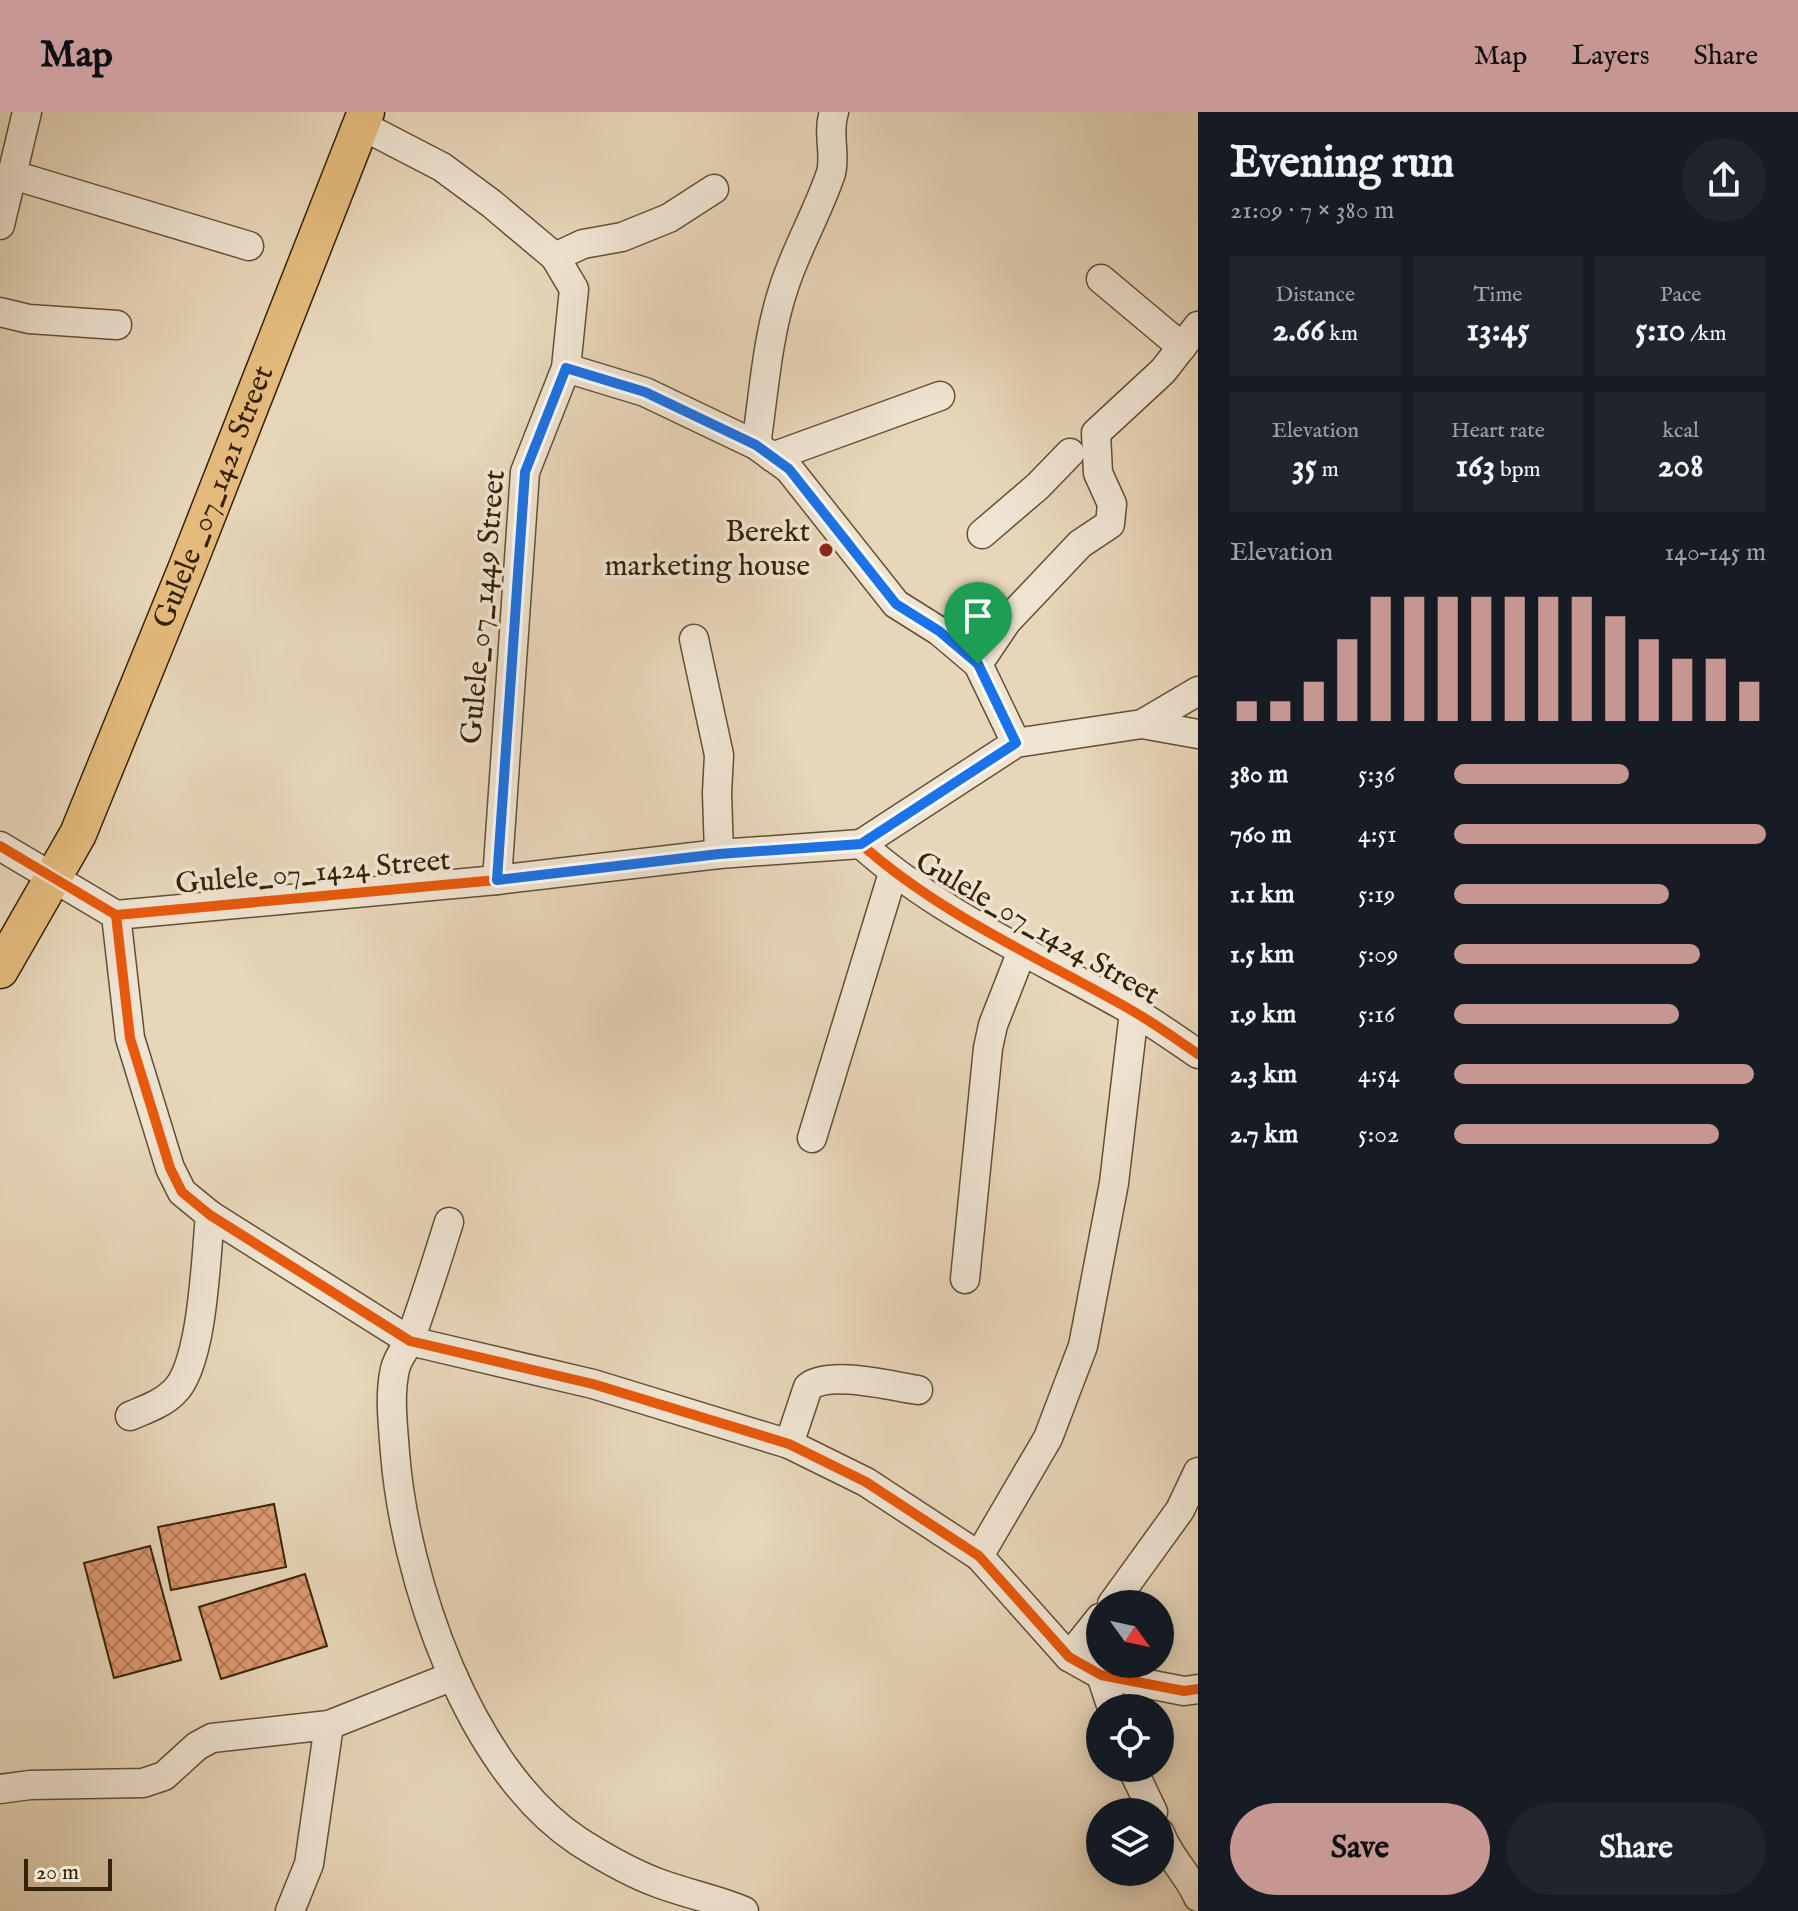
<!DOCTYPE html>
<html lang="en">
<head>
<meta charset="utf-8">
<style>
  body { margin:0; font-family:"IM FELL English",serif; background:#20242c; color:#f1f3f6; height:100vh; display:flex; flex-direction:column; font-size:30px; white-space:nowrap }
  * { box-sizing:border-box; margin:0 }
  p { font-size:26px; color:#9ea1a6 }
  .icon { flex:none; width:44px; height:44px; fill:none; stroke:currentColor; stroke-width:2; stroke-linecap:round; stroke-linejoin:round }
  .map { position:relative; flex:1; overflow:hidden }
  .side { display:flex; flex-direction:column; background:#171b24; width:600px }
  .side>* { flex:none }
  .needle { width:52px; rotate:123deg }
  .tools { position:absolute; left:1086px; top:1478px; display:grid; gap:16px }
  .tools a { display:grid; place-items:center; width:88px; height:88px; border-radius:50%; background:#171b24; box-shadow:0 4px 20px #0003; font-size:40px }
  .scale { position:absolute; left:24px; bottom:20px; width:88px; box-sizing:border-box; padding-left:8px; border:4px solid #352308; border-top:0; font-size:22px; line-height:28px; white-space:nowrap; color:#352308; -webkit-text-stroke:6px #efe4d2; paint-order:stroke }
  .pin { position:absolute; display:grid; place-items:center; width:68px; height:68px; color:#fff; margin:-82px -34px; border-radius:50% 50% 50% 0; rotate:-45deg; box-shadow:0 0 8px #0007 }
  .pin .icon { rotate:45deg }
  .round { display:grid; place-items:center; flex:none; width:84px; height:84px; border-radius:42px; background:#20242c }
  .head { display:flex; align-items:center; justify-content:space-between; height:136px; padding:0 32px }
  h1 { font-size:44px; font-weight:800; line-height:60px }
  .stats { display:grid; grid-template-columns:repeat(3,1fr); gap:12px; height:136px; padding:8px 32px }
  .stats div { display:grid; align-content:center; border-radius:0px; background:#20242c; text-align:center }
  .stats b { font-size:34px; font-weight:800 }
  .stats small { font-size:22px; font-weight:400 }
  .stats p { font-size:22px }
  .chart { height:224px; padding:16px 32px }
  .chart p { display:flex; justify-content:space-between }
  .chart svg { width:100%; height:144px; margin-top:8px; stroke:#c59692; stroke-width:6 }
  .cta { display:flex; gap:16px; margin-top:auto; padding:16px 32px }
  .cta a { flex:1; height:92px; border-radius:48px; background:#c59692; color:#111; font-size:32px; font-weight:800; line-height:92px; text-align:center }
  .cta a+a { background:#20242c; color:#f1f3f6 }
  ul { padding:0 32px; list-style:none; font-size:26px }
  li { display:grid; grid-template-columns:128px 96px 1fr; align-items:center; height:60px }
  li i { height:20px; border-radius:10px; background:#c59692 }
  header { display:flex; align-items:center; gap:48px; box-sizing:border-box; height:112px; padding:0 40px; background:#c59692; color:#111 }
  header strong { font-size:38px }
  nav { display:flex; gap:44px; margin-inline-start:auto; font-size:28px }
  main { display:flex; flex:1; min-height:0 }
  .map>svg:first-child { display:block }
  .building { fill:url(#building-cross-hatch); stroke:#352308; stroke-width:2 }
  .lines { fill:none; stroke-linecap:round; stroke-linejoin:round }
  .minor-casing { stroke:#625034; stroke-width:31 }
  .major-casing { stroke:#352308; stroke-width:39 }
  .minor { stroke:#efe4d2; stroke-width:28 }
  .major { stroke:#e4bb7c; stroke-width:36 }
  .cycleway-casing { stroke:#efe4d2; stroke-width:15 }
  .cycleway { stroke:#e8590c; stroke-width:10 }
  .route-casing { stroke:#fff; stroke-width:16 }
  .route { stroke:#1a73e8; stroke-width:10 }
  .poi-dot { fill:#8f2418; stroke:#efe4d2; stroke-width:3 }
  .labels { text-anchor:middle; dominant-baseline:central; stroke-width:7; stroke-linejoin:round; paint-order:stroke }
  .street-label { font-size:30px; fill:#352308; stroke:#efe4d2 }
  .poi-label { font-size:30px; fill:#352308; stroke:#efe4d2; text-anchor:end }
</style>
</head>
<body>
<header>
<strong>Map</strong>
<nav><a>Map</a><a>Layers</a><a>Share</a></nav>
</header>
<main>
<div class="map">
<svg width="1198" height="1799" viewBox="0 0 1198 1799">
  <defs>
    <pattern id="building-cross-hatch" width="8" height="8" patternUnits="userSpaceOnUse" patternTransform="scale(2)"><rect width="8" height="8" fill="#e19972"/><path d="M0 0l8 8M0 8l8-8" fill="none" stroke="#b77c5c"/></pattern>
  </defs>
  <rect width="100%" height="100%" fill="#e7d6b9"/>
  <filter id="stains"><feTurbulence type="fractalNoise" baseFrequency=".0025" numOctaves="4"/><feColorMatrix values="0 0 0 0 .2 0 0 0 0 .09 0 0 0 0 .02 0 0 0 .5 -.17"/></filter>
  <radialGradient id="worn" r=".72"><stop offset=".6" stop-color="#630" stop-opacity="0"/><stop offset="1" stop-color="#630" stop-opacity=".3"/></radialGradient>
  <g class="building">
    <polygon points="274,1392 286,1455 171,1478 158,1415"/>
    <polygon points="150,1434 181,1548 114,1566 84,1451"/>
    <polygon points="305,1462 327,1534 221,1567 199,1495"/>
  </g>
  <g class="lines">
    <defs>
      <g id="minor">
        <polyline points="361,13 442,55 492,92 555,145 574,177 566,256 525,360 497,768"/>
        <polyline points="13,63 249,134"/>
        <polyline points="0,113 27,0"/>
        <polyline points="555,145 583,132 622,125 669,106 714,77"/>
        <polyline points="1101,167 1182,235"/>
        <polyline points="0,200 29,207 117,213"/>
        <polyline points="566,256 645,280 756,333 789,357 896,492 939,519 978,552 1016,631"/>
        <path d="M756,333C764,281 767,225 784,175C796,137 818,100 831,61C836,42 827,21 834,0"/>
        <polyline points="772,345 940,284"/>
        <polyline points="982,422 1038,374 1070,341"/>
        <polyline points="694,527 719,643 717,681 719,742"/>
        <polyline points="978,552 1007,509 1080,432 1110,412 1112,392 1098,361 1096,321 1163,259 1198,214"/>
        <polyline points="1142,612 1198,622"/>
        <polyline points="861,732 1016,631 1142,612 1198,579"/>
        <path d="M0,734L116,803L497,768L719,742L861,732C939,802 1040,846 1131,898C1154,911 1176,927 1198,942"/>
        <polyline points="116,803 130,926 170,1056 182,1080 210,1103 410,1229 593,1272 789,1332 866,1370 979,1444 1069,1545 1101,1563 1184,1579 1198,1577"/>
        <polyline points="812,1026 893,761"/>
        <path d="M449,1110C437,1148 425,1187 411,1225C407,1236 398,1244 395,1257C389,1284 393,1313 395,1341C405,1467 468,1656 578,1729C603,1745 631,1761 658,1771C687,1782 716,1787 744,1799"/>
        <polyline points="965,1167 988,936 993,913 1022,839"/>
        <path d="M130,1304C146,1297 162,1292 174,1280C203,1253 206,1144 210,1103"/>
        <path d="M789,1332L808,1275C830,1258 890,1274 918,1278"/>
        <polyline points="979,1444 1048,1326 1083,1234 1114,1071 1134,900"/>
        <polyline points="1112,1492 1180,1398 1198,1360"/>
        <polyline points="1069,1545 1100,1506"/>
        <polyline points="1101,1563 1112,1596"/>
        <polyline points="1132,1656 1153,1700"/>
        <polyline points="0,1677 30,1673 143,1671 164,1664 197,1634 212,1626 329,1613 453,1564"/>
        <path d="M1160,1721C1168,1744 1188,1762 1198,1785"/>
        <polyline points="290,1799 309,1752 329,1613"/>
      </g>
      <g id="major">
        <path id="s1" d="M0,858L78,722L187,455L366,0"/>
      </g>
    </defs>
    <use href="#minor" class="minor-casing"/>
    <use href="#major" class="major-casing"/>
    <use href="#minor" class="minor"/>
    <use href="#major" class="major"/>
    <defs>
      <g id="cycleway">
        <path d="M0,734L116,803L497,768L719,742L861,732C939,802 1040,846 1131,898C1154,911 1176,927 1198,942"/>
        <polyline points="116,803 130,926 170,1056 182,1080 210,1103 410,1229 593,1272 789,1332 866,1370 979,1444 1069,1545 1101,1563 1184,1579 1198,1577"/>
      </g>
    </defs>
    <use href="#cycleway" class="cycleway-casing"/>
    <use href="#cycleway" class="cycleway"/>
  </g>
  <g class="lines">
    <defs>
      <polygon id="route" points="566,256 645,280 756,333 789,357 896,492 939,519 978,552 1016,631 861,732 719,742 497,768 525,360"/>
    </defs>
    <use href="#route" class="route-casing"/>
    <use href="#route" class="route"/>
  </g>
  <circle class="poi-dot" cx="826" cy="438" r="8"/>
  <g class="labels">
    <g class="street-label">
      <text stroke="none"><textPath href="#s1" startOffset="520">Gulele _07_1421 Street</textPath></text>
      <text transform="translate(484 495) rotate(-85)">Gulele_07_1449 Street</text>
      <text transform="translate(313 761) rotate(-5)">Gulele_07_1424 Street</text>
      <text transform="translate(1037 817) rotate(30)">Gulele_07_1424 Street</text>
    </g>
    <g class="poi-label">
      <text x="810" y="421">Berekt<tspan x="810" dy="34">marketing house</tspan></text>
    </g>
  </g>
  <rect width="100%" height="100%" filter="url(#stains)"/>
  <rect width="100%" height="100%" fill="url(#worn)"/>
</svg>
<div class="tools">
<a><svg class="needle" viewBox="-14 -14 28 28"><path d="M0-13l5 13h-10z" fill="#e53935"/><path d="M0 13l5-13h-10z" fill="#9ea1a6"/></svg></a>
<a><svg class="icon" aria-label="locate" viewBox="0 0 24 24"><circle cx="12" cy="12" r="6"/><path d="M12 2v4M12 18v4M2 12h4M18 12h4"/></svg></a>
<a><svg class="icon" aria-label="layers" viewBox="0 0 24 24"><path d="M12 4l9 5-9 5-9-5zM3 14l9 5 9-5"/></svg></a>
</div>
<div class="scale">20 m</div>
<div class="pin" style="left:978px;top:552px;background:#1e9e55"><svg class="icon" aria-label="arrive" viewBox="0 0 24 24"><path d="M6 21V4h12l-3 4 3 4H6"/></svg></div>
</div>
<section class="side">
<div class="head"><div><h1>Evening run</h1><p>21:09 · 7 × 380 m</p></div><a class="round"><svg class="icon" aria-label="share" viewBox="0 0 24 24"><path d="M12 15V3M7 8l5-5 5 5M5 13v7h14v-7"/></svg></a></div>
<div class="stats">
<div><p>Distance</p><b>2.66<small> km</small></b></div>
<div><p>Time</p><b>13:45</b></div>
<div><p>Pace</p><b>5:10<small> /km</small></b></div>
</div>
<div class="stats">
<div><p>Elevation</p><b>35<small> m</small></b></div>
<div><p>Heart rate</p><b>163<small> bpm</small></b></div>
<div><p>kcal</p><b>208</b></div>
</div>
<div class="chart"><p><span>Elevation</span>140–145 m</p>
<svg viewBox="0 0 160 44" preserveAspectRatio="none"><path d="M5 44V38M15 44V38M25 44V32M35 44V19M45 44V6M55 44V6M65 44V6M75 44V6M85 44V6M95 44V6M105 44V6M115 44V12M125 44V19M135 44V25M145 44V25M155 44V32"/></svg>
</div>
<ul>
<li><b>380 m</b>5:36<i style="width:56%"></i></li>
<li><b>760 m</b>4:51<i style="width:100%"></i></li>
<li><b>1.1 km</b>5:19<i style="width:69%"></i></li>
<li><b>1.5 km</b>5:09<i style="width:79%"></i></li>
<li><b>1.9 km</b>5:16<i style="width:72%"></i></li>
<li><b>2.3 km</b>4:54<i style="width:96%"></i></li>
<li><b>2.7 km</b>5:02<i style="width:85%"></i></li>
</ul>
<div class="cta"><a>Save</a><a>Share</a></div>
</section>
</main>
</body>
</html>
